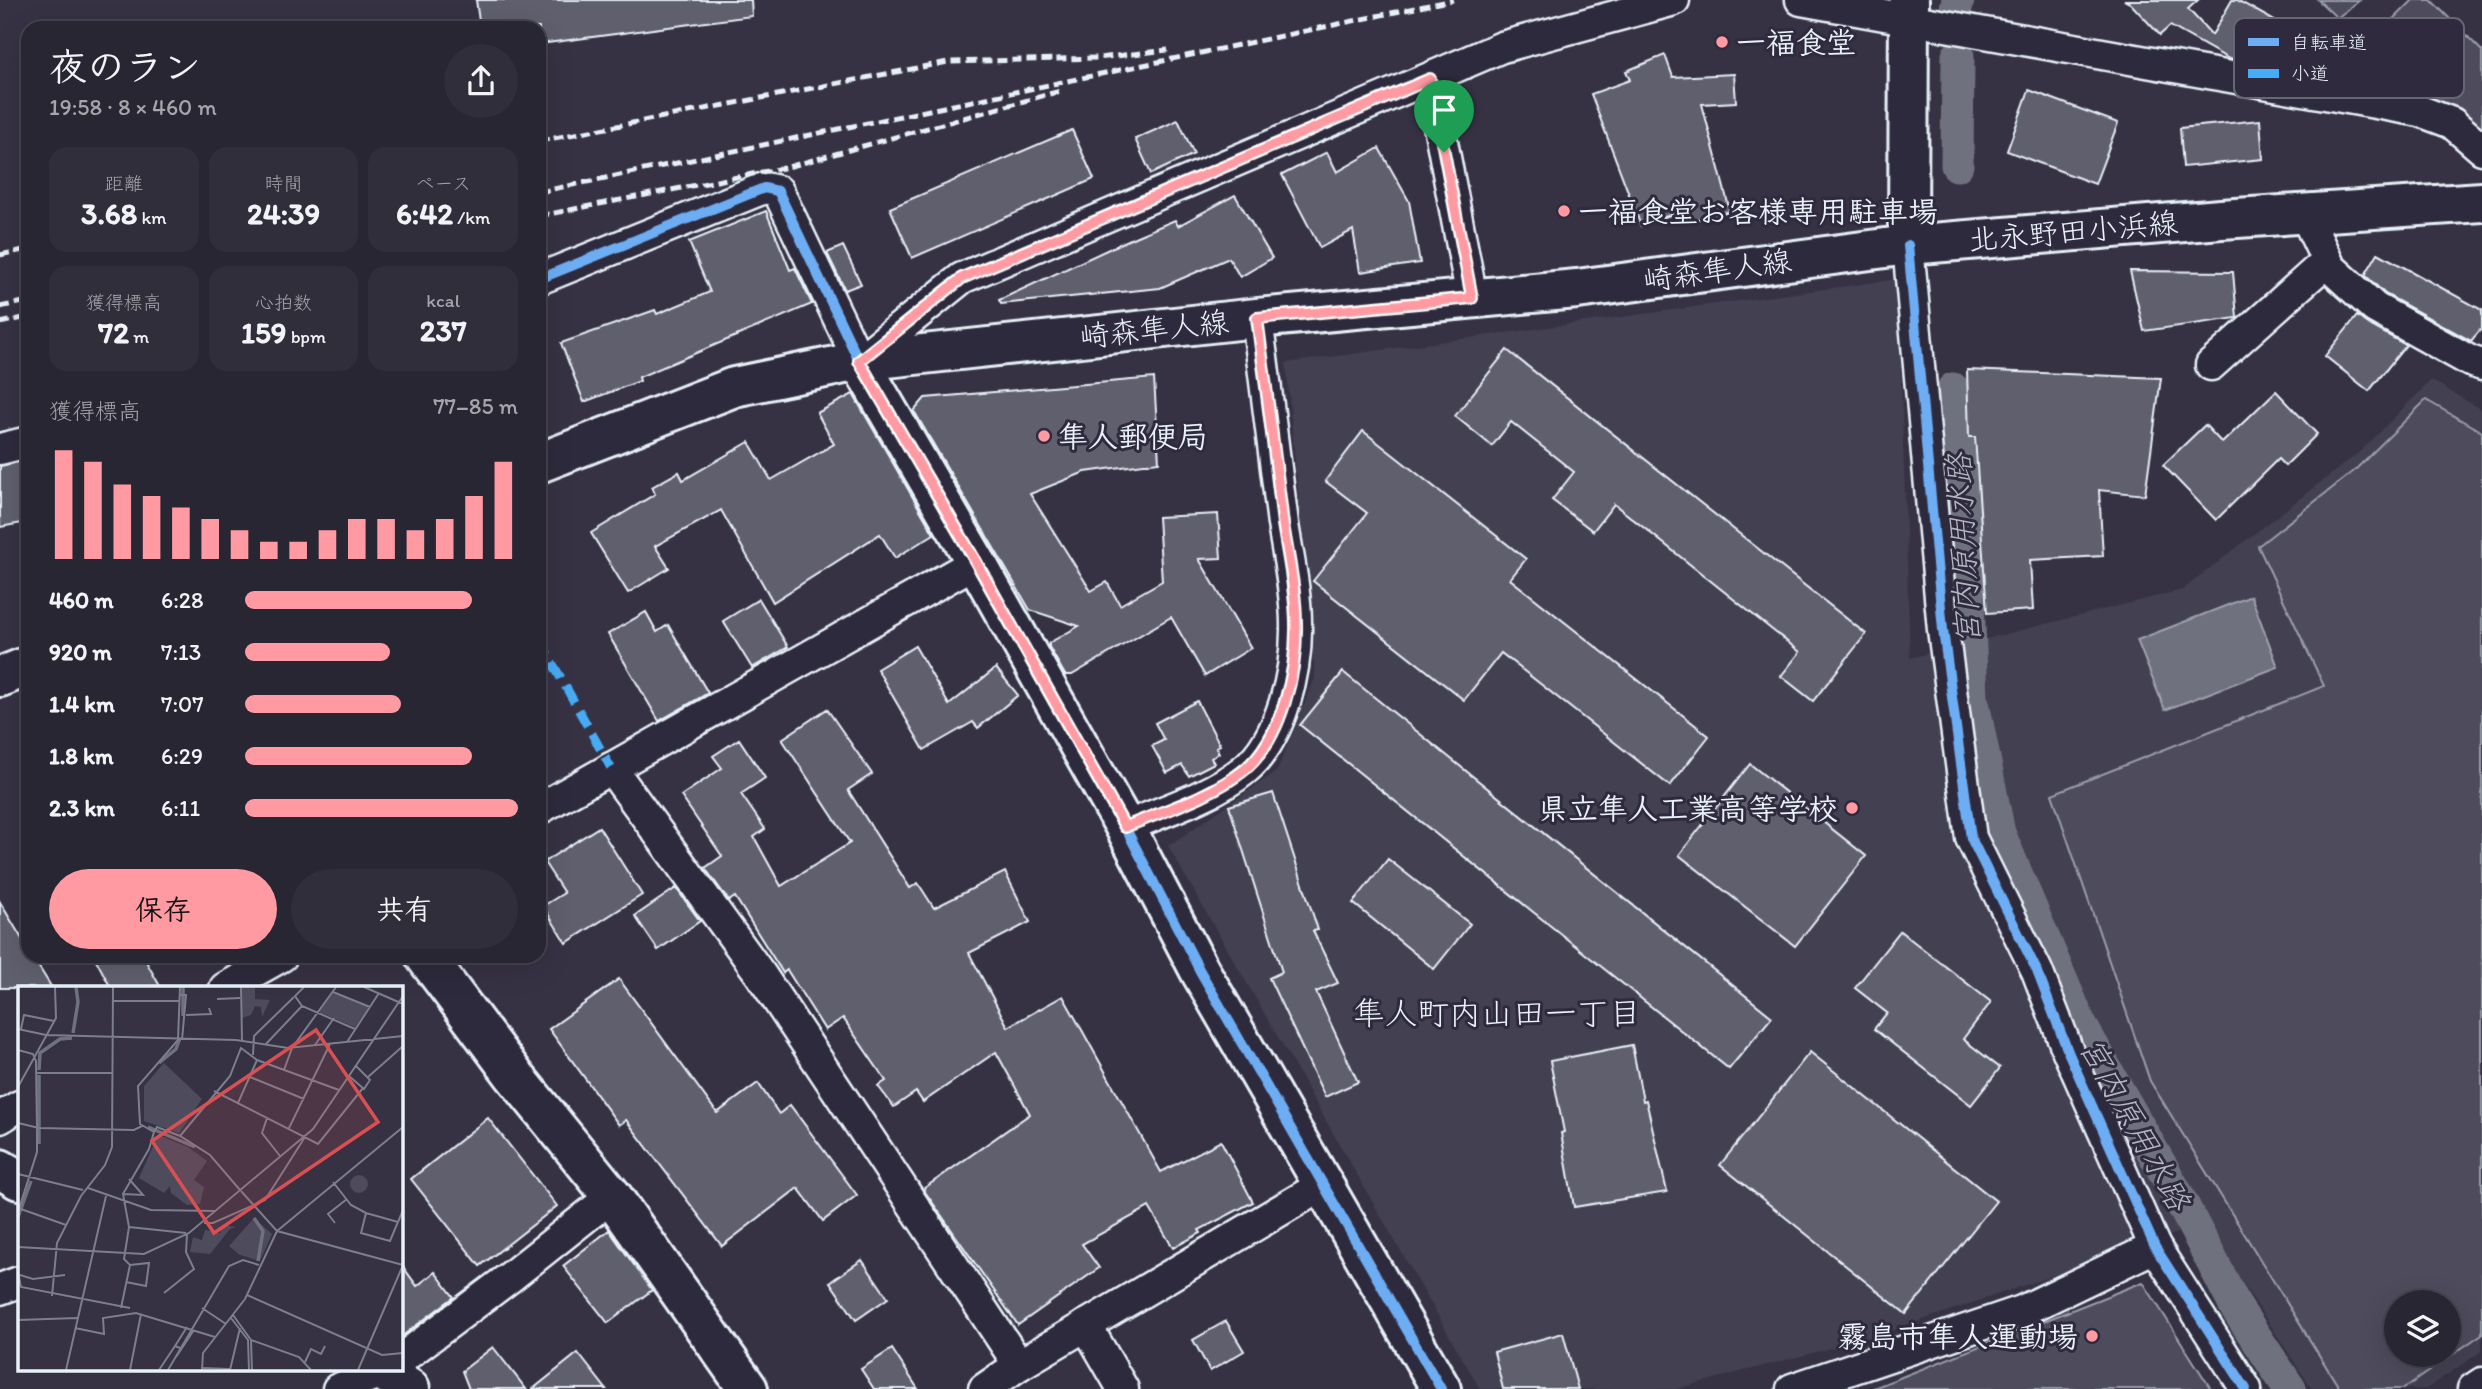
<!DOCTYPE html>
<html lang="ja">
<head>
<meta charset="utf-8">
<style>
  body { margin:0; font-family:Itim,"Klee One",sans-serif; background:#302e3b; color:#f1f3f6; height:100vh; display:flex; flex-direction:column; font-size:26px; white-space:nowrap }
  * { box-sizing:border-box; margin:0 }
  p { font-size:23px; color:#a5a5ac }
  .icon { flex:none; width:38px; height:38px; fill:none; stroke:currentColor; stroke-width:2; stroke-linecap:round; stroke-linejoin:round }
  .map { position:relative; flex:1; overflow:hidden }
  .drawer { position:absolute; left:21px; top:21px; width:525px; height:942px; display:flex; flex-direction:column; background:#282633; border-radius:21px; box-shadow:0 7px 28px #0002,0 0 0 2px #44434e }
  .drawer>* { flex:none }
  .fabs { position:absolute; left:2384px; top:1290px; display:grid; gap:14px }
  .fabs a { display:grid; place-items:center; width:77px; height:77px; border-radius:50%; background:#282633; box-shadow:0 7px 28px #0002,0 0 0 2px #44434e; font-size:35px }
  .pin { position:absolute; display:grid; place-items:center; width:60px; height:60px; color:#fff; margin:-72px -30px; border-radius:50% 50% 50% 0; rotate:-45deg; box-shadow:0 0 7px #0007 }
  .pin .icon { rotate:45deg }
  .round { display:grid; place-items:center; flex:none; width:74px; height:74px; border-radius:37px; background:#302e3b }
  .head { display:flex; align-items:center; justify-content:space-between; height:119px; padding:0 28px }
  h1 { font-size:38px; font-weight:800; line-height:52px }
  .metrics { display:grid; grid-template-columns:repeat(3,1fr); gap:10px; height:119px; padding:7px 28px }
  .metrics div { display:grid; align-content:center; border-radius:18px; background:#302e3b; text-align:center }
  .metrics b { font-size:30px; font-weight:800 }
  .metrics small { font-size:19px; font-weight:400 }
  .metrics p { font-size:19px }
  .chart { height:196px; padding:14px 28px }
  .chart p { display:flex; justify-content:space-between }
  .chart svg { width:100%; height:126px; margin-top:7px; stroke:#ff9aa2; stroke-width:6 }
  .button { display:flex; gap:14px; margin-top:auto; padding:14px 28px }
  .button a { flex:1; height:80px; border-radius:42px; background:#ff9aa2; color:#111; font-size:28px; font-weight:800; line-height:80px; text-align:center }
  .button a+a { background:#302e3b; color:#f1f3f6 }
  ul { padding:0 28px; list-style:none; font-size:23px }
  li { display:grid; grid-template-columns:112px 84px 1fr; align-items:center; height:52px }
  li i { height:18px; border-radius:9px; background:#ff9aa2 }
  .map>svg:first-child { display:block }
  .built { fill:#433f51; fill-rule:evenodd }
  .green { fill:#4d4b5c; stroke:#9a9eaa; stroke-width:2; fill-rule:evenodd }
  .water { fill:#70717f; stroke:#a0a4af; stroke-width:2 }
  .lines { fill:none; stroke-linecap:round; stroke-linejoin:round }
  .canal { stroke:#70717f; stroke-width:33 }
  .building { fill:#605e6e; stroke:#e8f1f8; stroke-width:2 }
  .street-casing { stroke:#e8f1f8; stroke-width:35 }
  .secondary-casing { stroke:#e8f1f8; stroke-width:44 }
  .street { stroke:#2f2a3d; stroke-width:30 }
  .secondary { stroke:#2f2a3d; stroke-width:38 }
  .rail { stroke:#e8f1f8; stroke-width:5; stroke-dasharray:10 5; stroke-linecap:butt }
  .quiet { stroke:#46acf6; stroke-width:9; stroke-dasharray:18 9; stroke-linecap:butt }
  .cycleway-casing { stroke:#2f2a3d; stroke-width:15 }
  .cycleway { stroke:#6dadf4; stroke-width:10 }
  .route-casing { stroke:#fff; stroke-width:14 }
  .route { stroke:#ff9aa2; stroke-width:9 }
  .poi-dot { fill:#ff9aa2; stroke:#2f2a3d; stroke-width:2.5 }
  .labels { text-anchor:middle; dominant-baseline:central; stroke-width:6; stroke-linejoin:round; paint-order:stroke }
  .poi-label { font-size:30px; font-weight:bold; fill:#e8f1f8; stroke:#2f2a3d; text-anchor:start }
  .street-label { font-size:30px; fill:#e8f1f8; stroke:#2f2a3d }
  .water-label { font-size:32px; font-style:italic; fill:#b2b7c2; stroke:#2f2a3d }
  .neighbourhood-label { font-size:32px; fill:#e8f1f8; stroke:#2f2a3d }
  .inset-river { fill:none; stroke:#70717f; stroke-width:3.5 }
  .inset-road { fill:none; stroke:#7d7e8c; stroke-width:2 }
  .view { fill:#da5052; fill-opacity:0.15; stroke:#da5052; stroke-width:3.5 }
  .inset-edge { fill:none; stroke:#e8f1f8; stroke-width:3.5 }
  .key { fill:#2f2a3d; stroke:#666675; stroke-width:2 }
  .key-label { font-size:19px; fill:#e8f1f8 }
</style>
</head>
<body>
<div class="map">
<svg width="2482" height="1389" viewBox="0 0 2482 1389">
  <rect width="100%" height="100%" fill="#363244"/>
  <filter id="ink" filterUnits="userSpaceOnUse"><feTurbulence type="fractalNoise" baseFrequency=".0143" numOctaves="2"/><feDisplacementMap in="SourceGraphic" scale="14" xChannelSelector="R" yChannelSelector="G"/><feConvolveMatrix kernelMatrix="1 2 1 2 8 2 1 2 1" color-interpolation-filters="sRGB"/></filter>
  <g filter="url(#ink)">
    <path class="built" d="M1898,279L1910,658L2182,590L2362,450L2431,380L2482,410V1351L2426,1389H2312L2204,1224L1873,1337L1676,1389H1480L1168,846L1277,771L1315,678L1286,363ZM2396,1302H2448V1354H2396Z"/>
    <g class="green">
      <polygon points="2318,0 2360,0 2337,18"/>
      <polygon points="2413,0 2431,0 2482,51 2482,139 2461,141 2366,47"/>
      <path d="M2426,400L2482,432V1334L2403,1389H2340L2150,1081L2052,794L2324,686L2258,546L2354,471ZM2396,1302H2448V1354H2396Z"/>
      <polygon points="2143,1282 2211,1389 1871,1389"/>
    </g>
    <polygon class="water" points="2251,596 2278,667 2165,710 2137,640"/>
    <g class="lines">
      <g class="canal">
        <polyline points="1956,8 1958,0"/>
        <polyline points="1957,165 1958,56"/>
        <polyline points="1953,389 1965,527 1972,698 1999,833 2080,1024 2176,1192 2237,1309 2290,1389"/>
      </g>
    </g>
    <g class="building">
      <polygon points="476,0 751,0 752,16 539,44 539,28 480,28"/>
      <polygon points="2124,0 2198,0 2188,9 2212,35 2232,0 2237,0 2321,47 2307,73 2229,59 2170,26 2160,35 2130,3"/>
      <polygon points="1665,55 1673,77 1734,74 1736,102 1702,104 1730,211 1686,222 1683,210 1641,226 1591,94 1630,80 1626,71"/>
      <polygon points="2029,90 2118,123 2095,184 2007,151"/>
      <polygon points="1178,120 1194,154 1151,174 1135,139"/>
      <polygon points="2260,120 2263,159 2183,167 2180,128"/>
      <polygon points="1072,130 1094,179 912,258 890,208"/>
      <polygon points="1379,148 1409,201 1420,263 1360,272 1353,230 1320,248 1282,175 1327,152 1337,172"/>
      <polygon points="1235,195 1272,258 1240,277 1229,258 1160,288 1001,304 999,300 1137,236 1175,220 1178,226"/>
      <polygon points="766,211 790,270 795,268 812,304 639,377 640,381 584,402 561,343 655,310 657,314 710,292 689,242"/>
      <polygon points="843,246 861,284 845,290 827,253"/>
      <polygon points="2378,253 2482,310 2482,328 2471,341 2385,294 2365,275"/>
      <polygon points="2130,271 2233,272 2237,318 2144,331"/>
      <polygon points="2357,316 2366,323 2406,345 2369,391 2325,356"/>
      <polygon points="1507,350 1866,634 1813,701 1781,676 1800,652 1614,504 1593,531 1552,500 1574,472 1511,422 1492,446 1455,416"/>
      <polygon points="1967,370 2161,378 2145,495 2099,490 2103,556 2030,560 2033,610 1987,613 1975,437 1969,437"/>
      <polygon points="1154,378 1159,462 1085,472 1030,494 1091,591 1107,582 1120,605 1162,581 1158,517 1218,514 1221,558 1199,559 1251,648 1205,676 1171,617 1072,675 1065,675 1049,647 1049,643 1079,626 1030,610 914,411 925,398"/>
      <polygon points="2276,391 2317,434 2285,466 2278,459 2216,520 2163,465 2205,425 2222,443"/>
      <polygon points="853,394 934,534 895,558 880,534 773,602 721,510 655,546 669,568 628,593 591,533 655,494 652,487 679,472 683,480 749,442 771,480 834,444 817,413"/>
      <polygon points="1363,431 1526,559 1510,579 1709,736 1670,786 1501,653 1464,700 1313,581 1367,513 1325,481"/>
      <polygon points="28,460 28,522 0,527 0,466"/>
      <polygon points="759,599 788,647 752,668 723,621"/>
      <polygon points="646,612 657,632 668,625 708,693 659,721 608,634"/>
      <polygon points="915,646 949,705 996,668 1018,695 978,728 973,722 924,750 877,669"/>
      <polygon points="1343,672 1772,1017 1729,1069 1300,725"/>
      <polygon points="1197,701 1220,745 1216,747 1219,753 1211,758 1214,763 1189,776 1182,765 1167,773 1152,746 1164,740 1155,723"/>
      <polygon points="827,709 872,774 848,790 910,888 918,883 934,908 1005,872 1030,922 969,953 1008,1027 1063,996 1161,1172 1221,1141 1253,1202 1199,1230 1201,1233 1173,1248 1149,1207 1082,1244 1099,1268 1018,1325 923,1189 1030,1114 996,1052 923,1102 916,1092 894,1107 878,1086 886,1081 843,1018 825,1030 787,970 783,973 735,897 729,901 705,868 722,856 681,796 722,768 713,756 739,739 765,778 741,794 765,829 754,837 781,886 850,843 782,739"/>
      <polygon points="1750,764 1866,856 1795,946 1679,855"/>
      <polygon points="1273,793 1318,930 1313,931 1338,983 1316,992 1358,1082 1325,1097 1269,978 1282,972 1229,806"/>
      <polygon points="599,827 642,895 566,943 543,906 564,893 544,862"/>
      <polygon points="1388,859 1470,924 1434,969 1353,903"/>
      <polygon points="676,888 700,921 658,950 635,916"/>
      <polygon points="0,902 28,949 28,956 32,956 52,988 0,988"/>
      <polygon points="1900,931 1991,1002 1963,1039 2000,1068 1971,1105 1874,1029 1887,1013 1855,988"/>
      <polygon points="94,956 143,956 161,988 111,988"/>
      <polygon points="619,979 717,1113 758,1083 779,1114 790,1105 857,1195 823,1221 798,1188 722,1246 626,1120 619,1125 549,1029"/>
      <polygon points="1632,1045 1643,1101 1646,1100 1667,1192 1574,1207 1561,1133 1564,1132 1550,1061"/>
      <polygon points="1810,1052 1996,1201 1906,1314 1720,1165"/>
      <polygon points="488,1118 557,1206 480,1266 411,1179"/>
      <polygon points="609,1230 652,1290 608,1323 563,1266"/>
      <polygon points="862,1260 888,1298 856,1320 830,1282"/>
      <polygon points="401,1264 417,1286 435,1272 454,1297 401,1337"/>
      <polygon points="1226,1321 1244,1351 1210,1371 1193,1340"/>
      <polygon points="1563,1333 1578,1389 1503,1389 1494,1352"/>
      <polygon points="493,1347 526,1389 469,1389 462,1371"/>
      <polygon points="892,1349 918,1389 874,1389 861,1369"/>
      <polygon points="578,1353 606,1389 533,1389"/>
    </g>
    <g class="lines">
      <defs>
        <g id="street">
          <polyline points="1801,0 2420,111 2452,123 2482,149"/>
          <polyline points="1430,79 1472,298"/>
          <polyline points="2305,214 2330,267 2375,308 2470,361 2482,365"/>
          <polyline points="1908,245 1943,630 1971,838 2037,971 2069,1054 2155,1247 2246,1389"/>
          <polyline points="539,279 764,188 778,191 859,361 962,278 1502,47 1674,0"/>
          <polyline points="2211,365 2327,261"/>
          <polyline points="0,449 28,442"/>
          <polyline points="611,768 761,975 1019,1365"/>
          <polyline points="539,809 976,562"/>
          <path d="M1125,827C1163,811 1212,796 1244,770C1282,739 1297,670 1296,624C1296,591 1288,556 1283,524C1274,455 1266,387 1257,318"/>
          <polyline points="225,988 282,956"/>
          <polyline points="0,1118 19,1106"/>
          <polyline points="0,1289 19,1282"/>
          <polyline points="1086,1325 1123,1389"/>
          <polyline points="401,1359 509,1278 612,1196"/>
          <polyline points="338,1389 386,1370"/>
          <polyline points="984,1389 1019,1365 1323,1185"/>
          <polyline points="1792,1389 2022,1311 2155,1247"/>
          <polyline points="2473,1389 2482,1383"/>
        </g>
        <g id="secondary">
          <polyline points="1908,245 1909,0"/>
          <polyline points="859,361 976,562 1125,827 1200,971 1441,1389"/>
          <polyline points="539,463 734,387 859,361 1257,318 1577,289 1908,245 2221,219 2482,202"/>
          <polyline points="0,677 28,666"/>
          <polyline points="425,956 514,1075 612,1196 748,1389"/>
          <polyline points="0,1169 19,1180"/>
          <polyline points="381,1370 410,1389"/>
        </g>
      </defs>
      <use href="#street" class="street-casing"/>
      <use href="#secondary" class="secondary-casing"/>
      <use href="#street" class="street"/>
      <use href="#secondary" class="secondary"/>
      <g class="rail">
        <polyline points="539,141 948,62 1098,58 1168,50"/>
        <polyline points="539,192 1453,0"/>
        <polyline points="539,216 788,167 1060,91"/>
        <polyline points="0,255 28,249"/>
        <polyline points="0,307 28,301"/>
        <polyline points="0,323 28,317"/>
      </g>
      <polyline class="quiet" points="539,639 611,768"/>
      <defs>
        <g id="cycleway">
          <polyline points="1908,245 1943,630 1971,838 2037,971 2069,1054 2155,1247 2246,1389"/>
          <polyline points="539,279 764,188 778,191 859,361 976,562 1125,827 1200,971 1441,1389"/>
        </g>
      </defs>
      <use href="#cycleway" class="cycleway-casing"/>
      <use href="#cycleway" class="cycleway"/>
    </g>
  </g>
  <g class="lines" filter="url(#ink)">
    <defs>
      <path id="route" d="M1430,79L1472,298L1257,318C1266,387 1275,455 1283,524C1288,556 1296,591 1296,624C1297,670 1282,739 1244,770C1212,796 1163,811 1125,827L976,562L859,361L962,278Z"/>
    </defs>
    <use href="#route" class="route-casing"/>
    <use href="#route" class="route"/>
  </g>
  <g class="poi-dot">
    <circle cx="1722" cy="42" r="7"/>
    <circle cx="1564" cy="211" r="7"/>
    <circle cx="1044" cy="436" r="7"/>
    <circle cx="1852" cy="808" r="7"/>
    <circle cx="2092" cy="1336" r="7"/>
  </g>
  <g class="labels">
    <g class="poi-label">
      <text x="1736" y="42">一福食堂</text>
      <text x="1578" y="211">一福食堂お客様専用駐車場</text>
      <text x="1058" y="436">隼人郵便局</text>
      <text x="1838" y="808" text-anchor="end">県立隼人工業高等学校</text>
      <text x="2078" y="1336" text-anchor="end">霧島市隼人運動場</text>
    </g>
    <g class="street-label">
      <text transform="translate(2073 231) rotate(-5)">北永野田小浜線</text>
      <text transform="translate(1717 270) rotate(-8)">崎森隼人線</text>
      <text transform="translate(1154 329) rotate(-6)">崎森隼人線</text>
    </g>
    <g class="water-label">
      <text transform="translate(1963 549) rotate(-93)">宮内原用水路</text>
      <text transform="translate(2135 1124) rotate(61)">宮内原用水路</text>
    </g>
    <g class="neighbourhood-label">
      <text x="1497" y="1013">隼人町内山田一丁目</text>
    </g>
  </g>
  <g transform="translate(18 986)">
    <rect width="385" height="385" fill="#363244"/>
    <path d="M223,1H237V13L252,14L244,31L243,21L237,20L233,29L224,32ZM315,6L351,21L337,41L301,26ZM146,77L184,113L161,147L126,135V100ZM140,149L170,161L189,175L176,194L186,201L182,218L169,219L153,207L152,200L146,207L121,192ZM332 198a9 9 0 1 1 18 0a9 9 0 1 1-18 0ZM236,232L254,248L242,275L222,269L211,260ZM205,239L218,241L212,243L192,268L172,266L175,251L184,254L187,244L202,247Z" fill="#4d4b5c"/>
    <path class="inset-river" d="M165,30V1M55,47L60,16L58,1M141,77L158,63L162,52M21,84L22,67L42,53L54,52M130,141L177,161M21,158V89M0,231L13,195M236,232L245,245L240,275"/>
    <path class="inset-road" d="M162,1L160,54L120,100L122,138L136,146L139,141L162,150L192,169L222,204M223,1L224,54M286,1L277,10L284,20L337,43M346,1L385,18M315,6L352,21M162,9H168L164,54M199,13L222,12M95,15H162M168,29L193,28L191,22M0,43L28,49L218,54L270,62L385,50M3,43L6,29L36,35M329,56L361,7M247,59L284,20M297,59L316,32M0,64L15,68L18,75L19,142V166L0,226M235,69L236,50L276,11M266,84L274,62L318,1M19,87H94M331,90L346,103L352,94L338,80M232,91L286,113M350,91L385,60M0,101L38,32L37,1M196,105L300,158L345,102M220,117L239,74M249,132L244,147L262,170M0,137L21,142L116,144L124,140M271,142L312,58M162,150L212,90L223,62L239,74L321,104M0,188L65,204M315,196L333,219L348,227M70,202L133,224L198,225M223,205L259,245L385,279M105,208L125,209L111,193M0,222L48,239M380,236L348,227L343,247L372,255L385,224M186,237H195L247,214L287,151M317,237L310,228L329,213M111,241L168,247M259,245L385,141M0,261L126,268L171,247L295,143L385,10M0,286L3,301L112,322M2,289L15,293L47,289M108,296L128,300L131,277L112,279M146,307L176,283L168,266L169,248M229,309L364,369L385,367M34,310L39,257L63,210L87,179L94,161L95,1M103,322L112,279L106,273L111,241L105,208L131,163L136,146M184,322L208,338M215,329L233,354L234,384M213,332L230,354L231,384M0,334L59,332M57,342L86,348L85,332L118,327L197,351M233,354L281,371L293,384M157,360L169,341M158,371L176,344M287,376L293,363L303,368L307,360M183,382L212,383M48,384L88,210M112,384L123,328M141,384L157,360L162,362M150,384L211,280L225,274L241,279M184,384L185,367L227,313L259,245M212,384L222,342M340,384L385,279"/>
    <path class="view" d="M298,44L360,136L196,247L134,155Z"/>
    <rect width="385" height="385" class="inset-edge"/>
  </g>
  <rect x="2234" y="18" width="230" height="80" rx="10" class="key"/>
  <rect x="2248" y="38" width="31" height="8" fill="#6dadf4"/>
  <rect x="2248" y="69" width="31" height="9" fill="#46acf6"/>
  <g class="key-label">
    <text x="2291" y="49">自転車道</text>
    <text x="2291" y="80">小道</text>
  </g>
</svg>
<div class="fabs">
<a><svg class="icon" aria-label="layers" viewBox="0 0 24 24"><path d="M12 4l9 5-9 5-9-5zM3 14l9 5 9-5"/></svg></a>
</div>
<div class="pin" style="left:1444px;top:152px;background:#1e9e55"><svg class="icon" aria-label="arrive" viewBox="0 0 24 24"><path d="M6 21V4h12l-3 4 3 4H6"/></svg></div>
<section class="drawer">
<div class="head"><div><h1>夜のラン</h1><p>19:58 · 8 × 460 m</p></div><a class="round"><svg class="icon" aria-label="share" viewBox="0 0 24 24"><path d="M12 15V3M7 8l5-5 5 5M5 13v7h14v-7"/></svg></a></div>
<div class="metrics">
<div><p>距離</p><b>3.68<small> km</small></b></div>
<div><p>時間</p><b>24:39</b></div>
<div><p>ペース</p><b>6:42<small> /km</small></b></div>
</div>
<div class="metrics">
<div><p>獲得標高</p><b>72<small> m</small></b></div>
<div><p>心拍数</p><b>159<small> bpm</small></b></div>
<div><p>kcal</p><b>237</b></div>
</div>
<div class="chart"><p><span>獲得標高</span>77–85 m</p>
<svg viewBox="0 0 160 44" preserveAspectRatio="none"><path d="M5 44V6M15 44V10M25 44V18M35 44V22M45 44V26M55 44V30M65 44V34M75 44V38M85 44V38M95 44V34M105 44V30M115 44V30M125 44V34M135 44V30M145 44V22M155 44V10"/></svg>
</div>
<ul>
<li><b>460 m</b>6:28<i style="width:83%"></i></li>
<li><b>920 m</b>7:13<i style="width:53%"></i></li>
<li><b>1.4 km</b>7:07<i style="width:57%"></i></li>
<li><b>1.8 km</b>6:29<i style="width:83%"></i></li>
<li><b>2.3 km</b>6:11<i style="width:100%"></i></li>
</ul>
<div class="button"><a>保存</a><a>共有</a></div>
</section>
</div>
</body>
</html>
